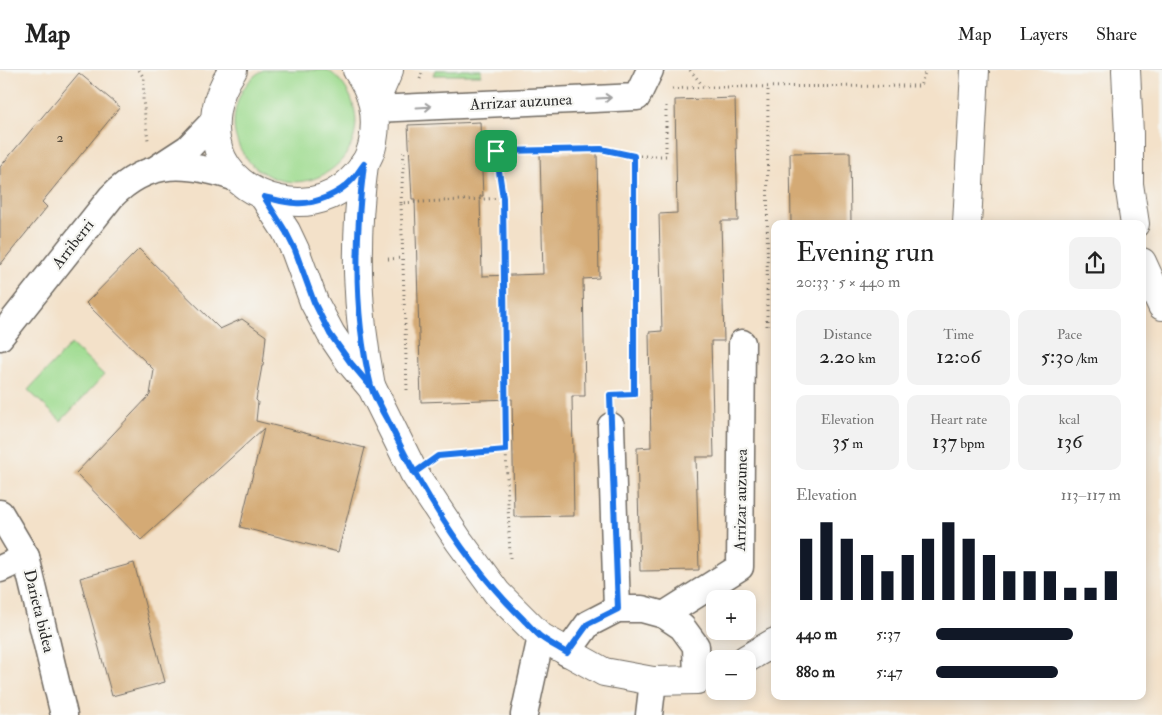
<!DOCTYPE html>
<html lang="en">
<head>
<meta charset="utf-8">
<style>
  body { margin:0; font-family:"IM FELL Double Pica",serif; background:#f2f2f2; color:#222; height:100vh; display:flex; flex-direction:column; font-size:19px; white-space:nowrap }
  * { box-sizing:border-box; margin:0 }
  p { font-size:16px; color:#767676 }
  .icon { flex:none; width:28px; height:28px; fill:none; stroke:currentColor; stroke-width:2; stroke-linecap:round; stroke-linejoin:round }
  .map { position:relative; flex:1; overflow:hidden }
  .panel { position:absolute; left:771px; top:150px; width:375px; height:480px; display:flex; flex-direction:column; background:#fff; border-radius:10px; box-shadow:0 2px 12px #0003 }
  .panel>* { flex:none }
  .tools { position:absolute; left:706px; top:520px; display:grid; gap:10px }
  .tools a { display:grid; place-items:center; width:50px; height:50px; border-radius:10px; background:#fff; box-shadow:0 2px 12px #0003; font-size:25px }
  .pin { position:absolute; display:grid; place-items:center; width:42px; height:42px; color:#fff; margin:-21px; border-radius:10px; box-shadow:0 2px 8px #0006 }
  .round { display:grid; place-items:center; flex:none; width:52px; height:52px; border-radius:10px; background:#f2f2f2 }
  .summary { display:flex; align-items:center; justify-content:space-between; height:85px; padding:0 25px }
  h1 { font-size:28px; font-weight:600; line-height:38px }
  .figures { display:grid; grid-template-columns:repeat(3,1fr); gap:8px; height:85px; padding:5px 25px }
  .figures div { display:grid; align-content:center; border-radius:10px; background:#f2f2f2; text-align:center }
  .figures b { font-size:21px; font-weight:600 }
  .figures small { font-size:14px; font-weight:400 }
  .figures p { font-size:14px }
  .chart { height:140px; padding:10px 25px }
  .chart p { display:flex; justify-content:space-between }
  .chart svg { width:100%; height:90px; margin-top:5px; stroke:#111827; stroke-width:6 }
  ul { padding:0 25px; list-style:none; font-size:16px }
  li { display:grid; grid-template-columns:80px 60px 1fr; align-items:center; height:38px }
  li i { height:12px; border-radius:6px; background:#111827 }
  header { display:flex; align-items:center; gap:30px; box-sizing:border-box; height:70px; padding:0 25px; background:#fff; border-bottom:1px solid #e0e0e0 }
  header strong { font-size:24px }
  nav { display:flex; gap:28px; margin-inline-start:auto; font-size:18px }
  .map>svg:first-child { display:block }
  .green { fill:#9edb8f; stroke:#64835d }
  .building { fill:#d4aa74 }
  .lines { fill:none; stroke-linecap:round; stroke-linejoin:round }
  .street-casing { stroke:#716b62; stroke-width:29 }
  .secondary-casing { stroke:#716b62; stroke-width:30 }
  .path { stroke:#716b62; stroke-width:3; stroke-dasharray:1 4; stroke-linecap:butt }
  .street { stroke:#fff; stroke-width:26 }
  .secondary { stroke:#fff; stroke-width:28 }
  .oneway { stroke:#a0a0a0 }
  .route-casing { stroke:#fff; stroke-width:10 }
  .route { stroke:#1a73e8; stroke-width:6 }
  .labels { text-anchor:middle; dominant-baseline:central; stroke-width:4.5; stroke-linejoin:round; paint-order:stroke }
  .number-label { font-size:14px; fill:#554b3d }
  .street-label { font-size:16px; fill:#2b2b2b; stroke:#f6f6f2 }
</style>
</head>
<body>
<header>
<strong>Map</strong>
<nav><a>Map</a><a>Layers</a><a>Share</a></nav>
</header>
<div class="map">
<svg width="1162" height="645" viewBox="0 0 1162 645">
  <rect width="100%" height="100%" fill="#f6f6f2"/>
  <filter id="ink" filterUnits="userSpaceOnUse"><feTurbulence type="fractalNoise" baseFrequency=".02" numOctaves="2"/><feDisplacementMap in="SourceGraphic" scale="10" xChannelSelector="R" yChannelSelector="G"/><feConvolveMatrix kernelMatrix="1 2 1 2 8 2 1 2 1" color-interpolation-filters="sRGB"/></filter>
  <filter id="wash" filterUnits="userSpaceOnUse"><feTurbulence type="fractalNoise" baseFrequency=".0096" numOctaves="4" result="noise"/><feDisplacementMap in="SourceGraphic" scale="20" xChannelSelector="R" yChannelSelector="G"/><feGaussianBlur stdDeviation="1.12" result="paint"/><feColorMatrix in="noise" values="0 0 0 0 0 0 0 0 0 0 0 0 0 0 0 0 0 1.4 0 .05"/><feComposite in="paint" operator="in"/></filter>
  <g filter="url(#wash)">
    <rect width="100%" height="100%" fill="#f3e1c9"/>
    <g class="green">
      <path d="M263,0H327C338,6 346,17 351,28C375,87 305,138 255,97C243,88 234,70 234,54C234,33 243,11 263,0Z"/>
      <polygon points="435,0 481,0 481,5 433,5"/>
      <polygon points="71,274 104,305 61,351 28,320"/>
    </g>
    <g id="blocks">
      <g class="building">
        <polygon points="79,3 120,37 42,132 47,137 0,195 0,97"/>
        <polygon points="735,28 738,151 721,151 724,271 711,271 714,387 696,387 699,500 640,501 637,378 651,377 649,262 662,261 659,144 677,143 675,30"/>
        <polygon points="480,52 483,126 480,126 482,206 543,204 540,83 597,82 599,208 583,209 585,326 572,326 574,446 514,447 512,329 421,332 415,129 412,129 408,55"/>
        <polygon points="850,82 851,154 791,154 790,83"/>
        <polygon points="139,179 220,259 242,249 266,266 263,296 262,296 256,330 258,332 256,351 365,378 338,482 240,457 264,358 141,470 76,403 150,325 154,300 86,233"/>
        <polygon points="134,493 165,612 112,626 80,508"/>
      </g>
    </g>
  </g>
  <g filter="url(#ink)">
    <use href="#blocks" fill-opacity="0" stroke="#716b62" stroke-width="1"/>
    <g class="lines">
      <defs>
        <g id="street">
          <polyline points="375,39 637,27 650,0"/>
          <polyline points="159,97 188,78 214,51"/>
          <path d="M0,267L111,127C149,88 188,92 236,108"/>
          <polyline points="611,356 617,539"/>
          <polyline points="0,443 26,487 64,645"/>
          <polyline points="0,499 26,487"/>
          <polyline points="664,545 740,497 742,273"/>
          <polyline points="567,583 588,554 617,539 642,539 664,545 682,557 696,576 697,610"/>
          <polyline points="524,645 541,567"/>
          <polyline points="649,645 653,611"/>
        </g>
        <g id="secondary">
          <path d="M233,0C197,52 215,117 280,130C303,135 326,131 345,116C358,105 370,89 373,72C378,45 373,23 357,0"/>
          <polyline points="1126,0 1129,64 1129,114 1135,154"/>
          <polyline points="374,34 389,0"/>
          <path d="M364,94C354,174 356,238 371,316"/>
          <polyline points="264,127 286,161 295,180 314,232 331,264 350,292 372,318 414,403 459,471 497,523 541,567 604,602 653,611 697,610 715,602"/>
          <polyline points="967,154 975,0"/>
          <polyline points="1142,192 1162,236"/>
          <polyline points="746,589 775,572"/>
        </g>
      </defs>
      <use href="#street" class="street-casing"/>
      <use href="#secondary" class="secondary-casing"/>
      <g class="path">
        <polyline points="139,0 144,8 143,30 148,70"/>
        <polyline points="690,0 704,17 920,16 926,0"/>
        <polyline points="420,9 423,0"/>
        <polyline points="672,19 704,17"/>
        <polyline points="493,63 503,128 506,380 510,488"/>
        <polyline points="496,81 601,79 635,86"/>
        <polyline points="401,133 404,80"/>
        <polyline points="388,189 403,188"/>
        <polyline points="767,256 768,17"/>
        <polyline points="407,320 401,133 503,128"/>
        <polyline points="612,325 634,324 635,86 666,86 666,35"/>
        <polyline points="438,387 506,380"/>
      </g>
      <use href="#street" class="street"/>
      <use href="#secondary" class="secondary"/>
    </g>
    <defs><path id="oneway-shaft" d="M-6 0H5M1.5-3L5.5 0L1.5 3" fill="none" stroke-width="1.6" stroke-linecap="round" stroke-linejoin="round" transform="scale(1.25)"/></defs>
    <g class="oneway">
      <use href="#oneway-shaft" transform="translate(604 28) rotate(-3)"/>
      <use href="#oneway-shaft" transform="translate(424 37) rotate(-3)"/>
    </g>
  </g>
  <g class="lines" filter="url(#ink)">
    <defs>
      <path id="route" d="M496,81L503,128L506,380L438,386L414,403L372,318L350,292L330,264L314,232L295,180L286,162L264,127C274,129 285,133 295,133C314,135 339,124 352,110C357,105 360,99 364,94C355,167 353,244 371,316C375,332 387,348 394,363C426,427 469,496 520,546C527,553 534,561 541,567C549,573 559,578 567,583L588,554L618,539L610,325L634,324V86L601,79L496,81"/>
    </defs>
    <use href="#route" class="route-casing"/>
    <use href="#route" class="route"/>
  </g>
  <g class="labels">
    <g class="number-label">
      <text x="60" y="67">2</text>
    </g>
    <g class="street-label">
      <text transform="translate(521 32) rotate(-3)">Arrizar auzunea</text>
      <text transform="translate(73 174) rotate(-52)">Arriberri</text>
      <text transform="translate(741 430) rotate(-89)">Arrizar auzunea</text>
      <text transform="translate(39 541) rotate(76)">Darieta bidea</text>
    </g>
  </g>
</svg>
<div class="tools">
<a>+</a>
<a>−</a>
</div>
<div class="pin" style="left:496px;top:81px;background:#1e9e55"><svg class="icon" aria-label="arrive" viewBox="0 0 24 24"><path d="M6 21V4h12l-3 4 3 4H6"/></svg></div>
<section class="panel">
<div class="summary"><div><h1>Evening run</h1><p>20:33 · 5 × 440 m</p></div><a class="round"><svg class="icon" aria-label="share" viewBox="0 0 24 24"><path d="M12 15V3M7 8l5-5 5 5M5 13v7h14v-7"/></svg></a></div>
<div class="figures">
<div><p>Distance</p><b>2.20<small> km</small></b></div>
<div><p>Time</p><b>12:06</b></div>
<div><p>Pace</p><b>5:30<small> /km</small></b></div>
</div>
<div class="figures">
<div><p>Elevation</p><b>35<small> m</small></b></div>
<div><p>Heart rate</p><b>137<small> bpm</small></b></div>
<div><p>kcal</p><b>136</b></div>
</div>
<div class="chart"><p><span>Elevation</span>113–117 m</p>
<svg viewBox="0 0 160 44" preserveAspectRatio="none"><path d="M5 44V14M15 44V6M25 44V14M35 44V22M45 44V30M55 44V22M65 44V14M75 44V6M85 44V14M95 44V22M105 44V30M115 44V30M125 44V30M135 44V38M145 44V38M155 44V30"/></svg>
</div>
<ul>
<li><b>440 m</b>5:37<i style="width:74%"></i></li>
<li><b>880 m</b>5:47<i style="width:66%"></i></li>
</ul>
</section>
</div>
</body>
</html>
